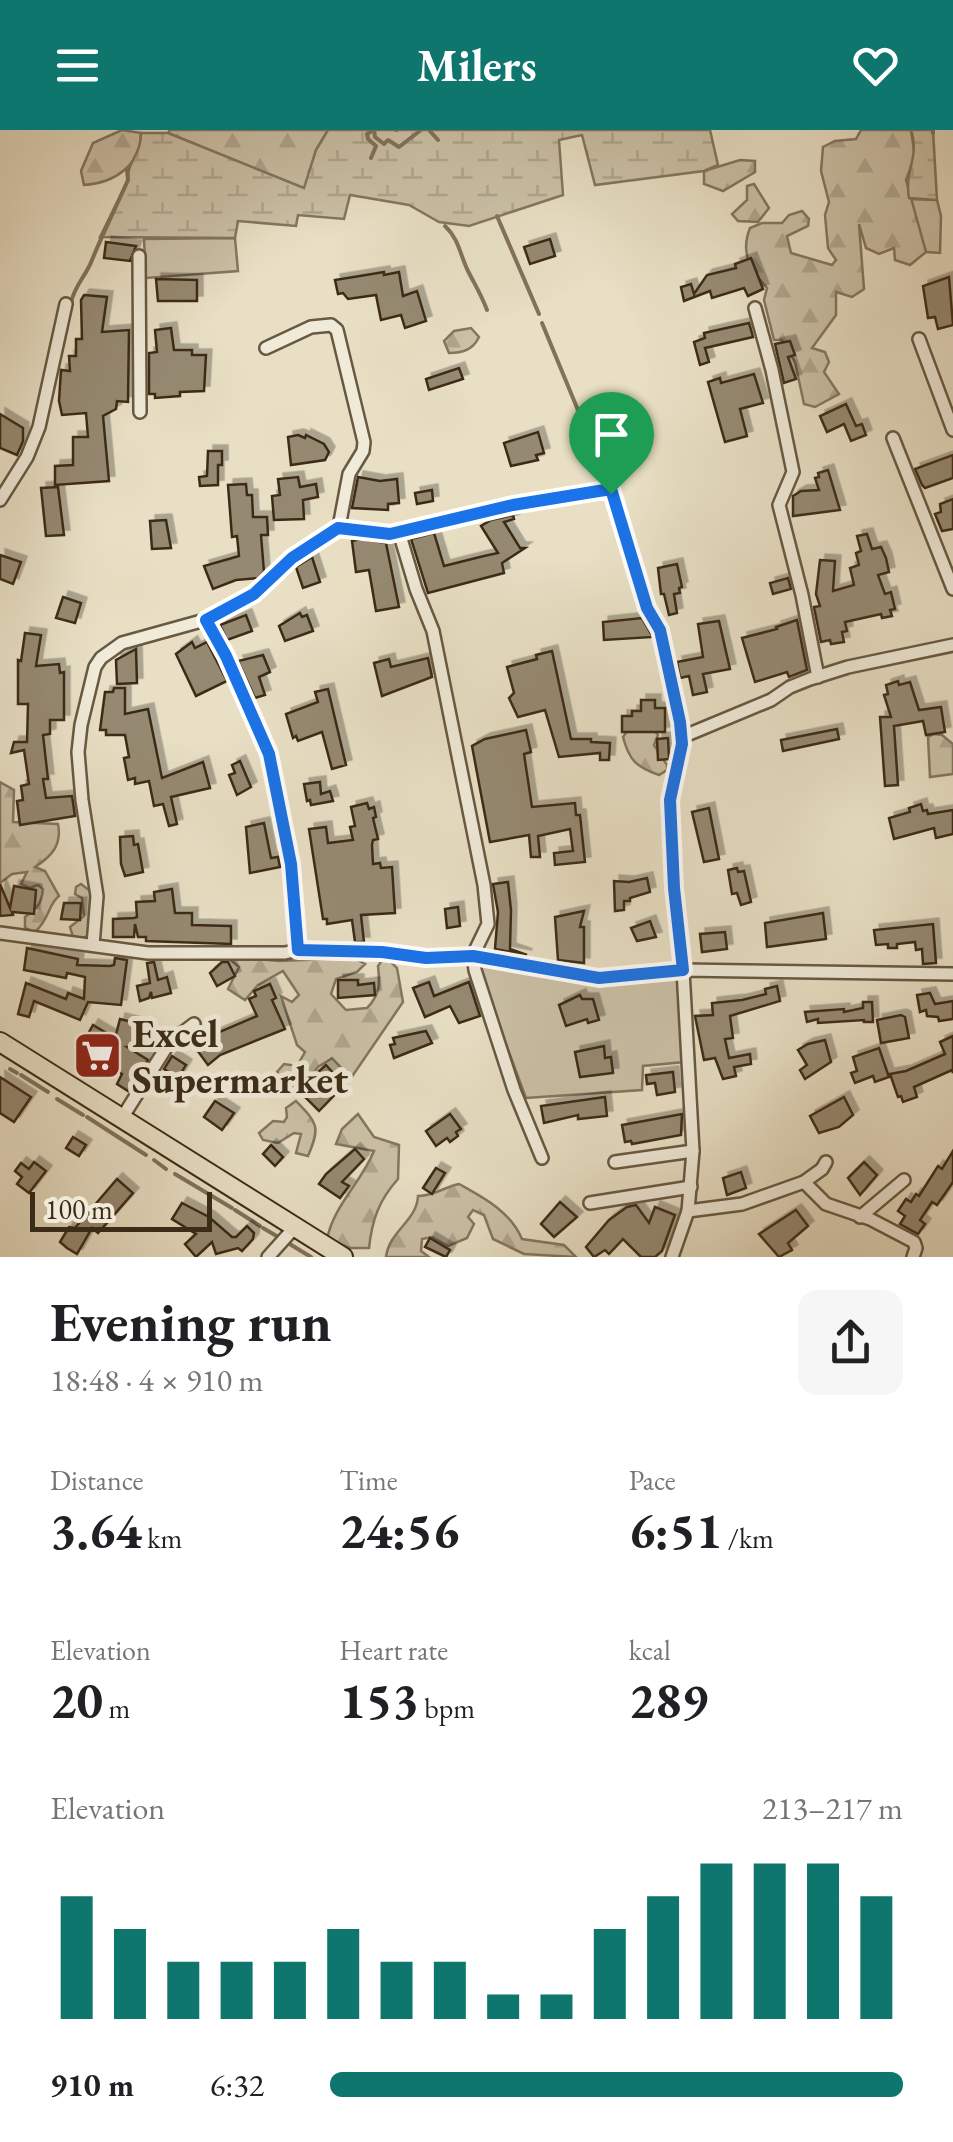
<!DOCTYPE html>
<html lang="en">
<head>
<meta charset="utf-8">
<style>
  body { margin:0; font-family:"EB Garamond",serif; background:#f6f6f6; color:#202124; height:100vh; display:flex; flex-direction:column; font-size:38px; white-space:nowrap }
  * { box-sizing:border-box; margin:0 }
  p { font-size:32px; color:#757577 }
  .icon { flex:none; width:55px; height:55px; fill:none; stroke:currentColor; stroke-width:2; stroke-linecap:round; stroke-linejoin:round }
  .map { position:relative; height:1127px; overflow:hidden }
  .drawer { display:flex; flex-direction:column; background:#fff; flex:1 }
  .drawer>* { flex:none }
  .scale { position:absolute; left:30px; bottom:25px; width:182px; box-sizing:border-box; padding-left:10px; border:5px solid #3c2c17; border-top:0; font-size:28px; line-height:35px; white-space:nowrap; color:#3c2c17; -webkit-text-stroke:8px #f0ead9; paint-order:stroke }
  .pin { position:absolute; display:grid; place-items:center; width:85px; height:85px; color:#fff; margin:-102px -42px; border-radius:50% 50% 50% 0; rotate:-45deg; box-shadow:0 0 10px #0007 }
  .pin .icon { rotate:45deg }
  .round { display:grid; place-items:center; flex:none; width:105px; height:105px; border-radius:20px; background:#f6f6f6 }
  .overview { display:flex; align-items:center; justify-content:space-between; height:170px; padding:0 50px }
  h1 { font-size:55px; font-weight:700; line-height:75px }
  .metrics { display:grid; grid-template-columns:repeat(3,1fr); gap:15px; height:170px; padding:10px 50px }
  .metrics div { display:grid; align-content:center }
  .metrics b { font-size:50px; font-weight:700 }
  .metrics small { font-size:28px; font-weight:400 }
  .metrics p { font-size:28px }
  .chart { height:280px; padding:20px 50px }
  .chart p { display:flex; justify-content:space-between }
  .chart svg { width:100%; height:180px; margin-top:10px; stroke:#0f766e; stroke-width:6 }
  ul { padding:0 50px; list-style:none; font-size:32px }
  li { display:grid; grid-template-columns:160px 120px 1fr; align-items:center; height:75px }
  li i { height:25px; border-radius:12px; background:#0f766e }
  header { display:flex; justify-content:space-between; align-items:center; height:130px; padding:0 50px; background:#0f766e; color:#fff; font-size:45px; font-weight:700 }
  .map>svg:first-child { display:block }
  .grass { fill:#cbc1a7; stroke:#84765f; stroke-width:2.5 }
  .forest { fill:url(#forest-firs); stroke:#84765f; stroke-width:2.5 }
  .wetland { fill:url(#wetland-marsh); stroke:#84765f; stroke-width:2.5 }
  .lines { fill:none; stroke-linecap:round; stroke-linejoin:round }
  .stream { stroke:#80735b; stroke-width:4 }
  .building { fill:#958971; stroke:#3c2c17; stroke-width:2.5; filter:url(#shadow) }
  .minor-casing { stroke:#675942; stroke-width:16 }
  .primary-casing { stroke:#3c2c17; stroke-width:22 }
  .minor { stroke:#f0ead9; stroke-width:11 }
  .primary { stroke:#e8dfc4; stroke-width:18 }
  .route-casing { stroke:#fff; stroke-width:20 }
  .route { stroke:#1a73e8; stroke-width:12 }
  .labels { text-anchor:middle; dominant-baseline:central; stroke-width:10; stroke-linejoin:round; paint-order:stroke }
  .poi-label { font-size:40px; font-weight:bold; fill:#3c2c17; stroke:#f0ead9; text-anchor:start }
</style>
</head>
<body>
<header><svg class="icon" aria-label="menu" viewBox="0 0 24 24"><path d="M4 6h16M4 12h16M4 18h16"/></svg>Milers<svg class="icon" aria-label="heart" viewBox="0 0 24 24"><path d="M12 20l-8-8c-3-5 5-10 8-4 3-6 11-1 8 4z"/></svg></header>
<div class="map">
<svg width="953" height="1127" viewBox="0 0 953 1127">
  <defs>
    <pattern id="forest-firs" width="22" height="20" patternUnits="userSpaceOnUse" patternTransform="scale(2.5)"><rect width="22" height="20" fill="#cbc1a7"/><path d="M5 1l3.5 6h-7zM16 11l3.5 6h-7z" fill="#afa68f"/></pattern>
    <pattern id="wetland-marsh" width="20" height="14" patternUnits="userSpaceOnUse" patternTransform="scale(2.5)"><rect width="20" height="14" fill="#cbc1a7"/><path d="M1 5h8M5 5V1M11 12h8M15 12V8" fill="none" stroke="#afa68f"/></pattern>
    <filter id="shadow"><feDropShadow dx="5.5" dy="-5.5" stdDeviation="0" flood-color="#0004"/></filter>
  </defs>
  <rect width="100%" height="100%" fill="#e8dfc4"/>
  <filter id="stains"><feTurbulence type="fractalNoise" baseFrequency=".002" numOctaves="4"/><feColorMatrix values="0 0 0 0 .2 0 0 0 0 .09 0 0 0 0 .02 0 0 0 .5 -.17"/></filter>
  <radialGradient id="worn" r=".72"><stop offset=".6" stop-color="#630" stop-opacity="0"/><stop offset="1" stop-color="#630" stop-opacity=".3"/></radialGradient>
  <g class="grass">
    <polygon points="909,69 937,70 941,86 940,123 926,122"/>
    <polygon points="235,108 238,141 146,148 144,109"/>
    <polygon points="475,831 600,850 672,846 679,851 684,932 643,936 642,960 526,968"/>
  </g>
  <g class="forest">
    <path d="M122,0L141,3C141,35 115,53 84,55L81,41L93,13Z"/>
    <polygon points="170,0 328,0 316,20 305,59 168,3"/>
    <path d="M861,0H911L915,26L906,50L926,122L910,135L895,130L894,118L879,124L866,118L859,94L864,159L852,167L836,162V185L812,218L825,222L829,232L824,242L839,264L815,277L804,274L795,232L782,210H774L764,170L767,158C750,139 740,123 750,98L762,93H782L789,85L802,81L809,89L808,96L787,106L791,123L832,135L836,130L828,118L825,85L829,72L821,41L823,17L835,11L856,9Z"/>
    <polygon points="740,30 755,31 755,42 723,61 704,54 704,41"/>
    <polygon points="754,54 769,78 758,92 738,91 732,84 747,70 747,56"/>
    <path d="M471,198L479,207C473,220 462,223 449,223L444,211L454,201Z"/>
    <path d="M652,597L658,605L654,615L667,635V640L659,645C636,637 629,630 623,607L628,600Z"/>
    <polygon points="934,604 942,605 953,614 953,644 930,647 928,607"/>
    <path d="M0,652L14,660L13,692L58,694C62,715 52,726 35,737L45,741L59,766C48,774 50,789 35,802L25,798V787C36,779 42,774 43,759L38,755L30,758L21,754L27,742L12,744L0,753Z"/>
    <polygon points="81,754 94,764 89,806 74,810 70,797 84,786 82,768 75,764 76,757"/>
    <path d="M226,826L279,831L354,828L365,834L357,842L336,849L331,864L346,880L367,878C380,865 380,854 378,836L385,826L397,838L403,872L351,948L332,928L318,937L305,954L289,957L277,942L284,934L297,936L305,922L297,915L281,866L292,872L299,865L283,841L258,855L245,870L228,859L239,837Z"/>
    <path d="M296,971C317,993 321,996 308,1026L296,1023L301,1004L294,1003L278,1013L263,1010L259,1003L273,991L284,992L287,987L286,978Z"/>
    <path d="M358,984L374,1007L399,1015L398,1049C379,1070 372,1090 369,1118H350L327,1109C334,1075 361,1053 374,1021L336,1014L342,999Z"/>
    <path d="M459,1054C484,1068 510,1081 522,1109L564,1115L576,1127L524,1124L493,1109L484,1085L473,1080L468,1087L474,1094L467,1108L448,1116L432,1107L422,1109L421,1121L429,1127H386C389,1101 417,1091 418,1066C434,1066 444,1057 459,1054Z"/>
  </g>
  <g class="wetland">
    <path d="M328,0H710L718,35L704,41L595,55L582,5L559,10L563,65L469,96L439,92L409,75L350,65L344,89L298,85L296,96L238,91L235,108L100,107L128,50C127,31 141,26 141,3H168L304,58L316,20Z"/>
    <path d="M911,0H933L937,70L909,68C904,41 920,27 911,0Z"/>
  </g>
  <g class="lines">
    <g class="stream">
      <polyline points="374,0 375,7 384,14 388,10 399,17 421,0"/>
      <polyline points="396,0 397,0"/>
      <polyline points="429,0 438,10"/>
      <polyline points="933,0 933,3"/>
      <polyline points="371,28 376,16 368,9 367,4 373,0"/>
      <polyline points="497,86 539,184"/>
      <path d="M445,96C459,109 460,125 468,141C475,155 481,164 487,180"/>
      <path d="M71,173C74,156 86,146 92,130C103,103 116,77 128,50L127,39"/>
      <polyline points="542,193 580,285"/>
      <polyline points="58,232 67,197"/>
      <polyline points="10,939 17,943"/>
      <polyline points="21,945 48,962"/>
      <polyline points="57,969 83,985"/>
      <polyline points="87,987 146,1025"/>
      <polyline points="154,1030 166,1039"/>
      <polyline points="175,1044 232,1078"/>
      <polyline points="235,1080 260,1096"/>
      <polyline points="263,1098 280,1108"/>
      <polyline points="288,1113 311,1127"/>
    </g>
  </g>
  <g class="building">
    <polygon points="550,109 555,126 530,134 524,117"/>
    <polygon points="106,112 136,116 130,131 104,128"/>
    <polygon points="751,128 763,159 748,166 744,158 712,168 710,161 684,171 681,157 691,154 694,164 707,145 736,138 735,134"/>
    <polygon points="384,142 384,145 399,142 403,166 417,161 426,191 405,198 401,185 381,190 376,165 348,169 343,163 338,164 335,150"/>
    <polygon points="949,147 953,195 938,199 935,187 928,188 923,156"/>
    <polygon points="156,149 197,150 197,171 158,171"/>
    <polygon points="84,165 107,167 102,202 129,200 128,272 117,271 116,279 103,286 109,351 55,355 55,336 73,335 73,307 88,307 86,283 62,285 59,271 61,240 70,241 69,226 76,226 76,209 82,209 81,170"/>
    <polygon points="749,193 753,207 705,218 709,232 700,235 694,212 705,208 704,203"/>
    <polygon points="171,198 174,220 192,220 192,225 206,225 204,261 180,262 180,266 155,268 155,264 149,264 149,223 157,222 155,200"/>
    <polygon points="790,211 795,225 788,227 796,249 784,253 775,214"/>
    <polygon points="459,238 463,249 429,260 426,249"/>
    <polygon points="754,244 763,273 740,279 747,306 725,312 708,252 720,248 721,253"/>
    <polygon points="846,274 856,296 862,294 866,305 851,311 844,294 827,302 820,286"/>
    <polygon points="0,284 23,298 23,311 17,325 0,318"/>
    <polygon points="538,302 544,323 536,325 538,330 511,336 504,313"/>
    <polygon points="298,305 305,308 306,305 324,314 329,322 325,330 291,335 288,307"/>
    <polygon points="208,321 222,321 222,335 218,335 218,355 200,356 199,347 207,346"/>
    <polygon points="953,325 953,348 925,358 922,355 915,339"/>
    <polygon points="828,340 840,380 793,386 793,366 801,361 819,360 815,348 819,347 818,343"/>
    <polygon points="298,347 300,357 316,354 318,367 303,370 304,389 274,390 272,366 280,365 278,349"/>
    <polygon points="358,347 380,351 397,349 399,373 388,374 388,380 352,378"/>
    <polygon points="246,354 247,365 252,365 253,387 267,387 268,405 261,405 264,442 258,448 236,450 213,459 204,436 239,426 237,406 232,407 228,355"/>
    <polygon points="58,357 64,405 46,406 41,358"/>
    <polygon points="432,360 433,371 417,374 415,363"/>
    <polygon points="953,369 953,399 942,401 935,384 941,382 940,374"/>
    <polygon points="513,385 514,389 504,392 520,418 525,418 502,433 504,443 428,463 411,409 434,403 444,436 484,426 498,423 481,396 491,390"/>
    <polygon points="166,390 171,418 152,419 150,391"/>
    <polygon points="867,404 872,419 881,417 886,428 889,442 878,445 885,464 891,462 895,479 890,480 892,486 882,488 881,484 845,492 847,501 842,502 844,512 831,514 830,510 821,512 814,477 820,476 816,464 820,430 835,431 833,461 854,455 850,438 859,435 856,423 861,421 857,406"/>
    <polygon points="361,409 386,413 399,477 376,481 369,440 356,442 352,411"/>
    <polygon points="0,425 21,432 13,454 0,449"/>
    <polygon points="312,427 320,452 303,458 296,437"/>
    <polygon points="677,434 682,457 679,458 680,463 674,464 677,483 669,485 664,464 661,464 658,438"/>
    <polygon points="788,448 791,459 773,464 770,453"/>
    <polygon points="63,467 81,473 75,493 56,488"/>
    <polygon points="300,483 302,487 307,485 313,501 285,511 279,496"/>
    <polygon points="246,485 252,501 227,510 220,495"/>
    <polygon points="642,488 653,507 604,510 603,492"/>
    <polygon points="797,490 807,540 789,547 787,542 755,552 742,508 777,499 776,497"/>
    <polygon points="719,491 730,539 703,544 707,562 693,565 689,546 680,548 677,532 703,527 698,494"/>
    <polygon points="25,503 41,505 36,536 59,534 60,543 64,542 64,590 50,590 50,604 43,605 48,649 43,649 46,668 72,666 75,686 20,695 17,671 23,670 21,656 29,654 24,620 11,623 14,612 27,612 28,574 18,574 18,530 21,531"/>
    <polygon points="192,512 195,518 207,512 227,551 196,566 176,524"/>
    <polygon points="136,519 137,553 117,554 116,530"/>
    <polygon points="552,521 571,609 591,609 591,612 610,613 609,630 600,630 600,623 559,627 545,580 518,587 509,568 514,563 507,537 537,529 536,525"/>
    <polygon points="263,525 270,542 259,547 265,565 255,568 238,531"/>
    <polygon points="428,528 432,547 382,566 374,533 389,529 391,537"/>
    <polygon points="898,551 899,555 910,552 919,580 941,577 945,602 926,605 923,591 894,596 898,655 885,656 880,587 891,587 884,565 888,564 886,555"/>
    <polygon points="114,558 125,558 125,584 148,579 162,648 203,632 210,658 171,667 177,694 169,696 163,674 154,676 149,651 135,654 135,648 128,650 124,628 129,627 125,605 106,605 106,600 100,600 105,562 113,562"/>
    <polygon points="328,559 346,635 332,639 322,602 298,611 296,606 293,608 286,584 318,572 315,562"/>
    <polygon points="641,570 655,570 655,578 665,578 665,602 622,602 622,586 632,586 632,581 641,581"/>
    <polygon points="837,599 839,609 783,621 781,610"/>
    <polygon points="526,600 531,622 524,624 532,677 575,673 576,685 580,685 585,732 555,735 554,723 573,721 570,699 538,706 540,727 531,727 529,705 490,712 472,616 485,609"/>
    <polygon points="668,608 669,629 658,630 657,609"/>
    <polygon points="240,631 251,657 237,665 229,645 235,643 232,635"/>
    <polygon points="320,652 321,664 330,661 333,671 311,675 310,670 307,671 304,654"/>
    <polygon points="367,673 369,679 374,677 376,687 373,688 378,709 373,710 372,715 373,734 380,733 381,738 392,737 395,783 361,785 364,812 355,812 352,790 327,794 327,789 323,789 309,699 326,697 328,713 353,710 350,697 355,696 351,677"/>
    <polygon points="921,674 923,681 927,680 928,684 953,680 953,704 936,708 934,698 894,709 889,688 910,682 909,678"/>
    <polygon points="709,678 719,729 704,732 692,682"/>
    <polygon points="264,693 271,728 278,727 280,737 250,743 246,697"/>
    <polygon points="133,706 134,715 138,714 143,742 125,746 121,734 120,707"/>
    <polygon points="737,738 738,742 744,741 751,772 741,775 737,763 732,764 728,740"/>
    <polygon points="647,748 650,762 630,768 630,771 624,771 624,780 615,781 614,751 629,752"/>
    <polygon points="508,752 511,780 510,819 527,825 495,819 498,782 493,754"/>
    <polygon points="0,754 10,778 14,756 36,760 34,784 12,782 13,785 0,786"/>
    <polygon points="172,759 175,783 192,783 192,795 231,796 231,814 146,811 146,807 138,807 135,794 134,807 113,807 113,789 134,788 137,787 136,772 155,771 154,762"/>
    <polygon points="64,773 81,773 80,790 61,789"/>
    <polygon points="458,777 460,796 447,798 445,779"/>
    <polygon points="584,781 580,797 584,797 584,833 558,830 555,787"/>
    <polygon points="823,783 826,809 767,817 765,793"/>
    <polygon points="650,791 656,807 637,811 631,798"/>
    <polygon points="933,794 936,833 923,834 922,819 916,820 915,812 897,814 897,818 888,818 888,814 876,815 874,800"/>
    <polygon points="725,802 727,819 702,822 700,804"/>
    <polygon points="27,818 78,829 77,835 110,836 114,835 115,828 127,830 121,875 88,872 80,890 34,871 29,887 18,884 26,853 66,869 68,863 84,869 85,847 67,843 66,848 24,840"/>
    <polygon points="154,832 158,850 167,847 171,863 152,868 151,862 149,868 140,871 137,856 150,853 147,833"/>
    <polygon points="222,832 228,832 235,846 217,856 210,843"/>
    <polygon points="338,850 358,850 358,855 374,853 375,865 338,868"/>
    <polygon points="429,852 434,866 469,852 480,886 459,893 450,876 425,887 413,858"/>
    <polygon points="270,854 276,868 272,870 285,899 220,925 208,935 197,920 217,903 257,886 249,869 256,866 254,861"/>
    <polygon points="777,856 780,871 730,886 733,908 725,909 729,928 750,924 751,934 734,937 736,946 723,949 715,928 704,930 695,886 713,885 712,873 742,870 766,864 765,859"/>
    <polygon points="930,863 935,874 953,871 953,889 939,891 938,887 927,886 926,880 920,882 917,865"/>
    <polygon points="580,865 582,869 593,869 599,890 588,893 587,889 566,896 559,875"/>
    <polygon points="863,872 872,872 873,892 864,892 864,890 818,893 818,889 807,892 805,882 844,879 844,882 863,878"/>
    <polygon points="901,885 905,887 909,908 881,913 877,890"/>
    <polygon points="120,889 143,895 138,916 127,917 148,930 128,961 117,954 122,944 79,920 93,895 115,908"/>
    <polygon points="426,901 432,913 394,928 390,915 395,914 393,908"/>
    <polygon points="953,906 953,943 952,940 914,957 917,967 903,972 901,966 898,967 890,944 906,941 945,924 940,912"/>
    <polygon points="825,910 831,932 805,949 800,940 807,935 798,920 808,914"/>
    <polygon points="604,916 605,928 611,927 613,943 580,947 575,922"/>
    <polygon points="879,918 889,947 875,952 873,946 855,953 851,943 857,941 853,927"/>
    <polygon points="172,926 186,935 178,948 164,939"/>
    <polygon points="326,935 344,955 319,981 306,968 324,949 318,942"/>
    <polygon points="673,942 675,962 657,965 655,953 647,954 646,945"/>
    <polygon points="0,947 31,967 14,992 0,983"/>
    <polygon points="605,967 607,986 578,989 578,985 544,993 541,976"/>
    <polygon points="844,967 853,985 839,997 819,1003 810,986"/>
    <polygon points="215,971 234,983 222,1000 204,987"/>
    <polygon points="450,984 461,999 456,1002 458,1006 450,1012 447,1008 436,1016 426,1001"/>
    <polygon points="682,984 681,1005 632,1014 631,1011 625,1012 622,995"/>
    <polygon points="73,1007 86,1015 79,1026 66,1018"/>
    <polygon points="271,1015 283,1027 275,1036 263,1024"/>
    <polygon points="355,1019 364,1029 342,1052 349,1056 340,1068 319,1054 326,1044"/>
    <polygon points="953,1021 953,1052 937,1075 932,1072 920,1090 925,1094 918,1104 900,1094 905,1086 898,1081 906,1069 911,1072 916,1064 919,1066 938,1036 942,1039"/>
    <polygon points="34,1032 46,1041 29,1063 17,1054 22,1047 15,1041 21,1033 29,1039"/>
    <polygon points="864,1032 877,1045 860,1065 848,1048"/>
    <polygon points="436,1038 445,1043 432,1064 423,1058"/>
    <polygon points="741,1042 746,1058 727,1065 723,1048"/>
    <polygon points="117,1049 133,1063 98,1103 92,1098 77,1124 67,1118 60,1112 69,1097 75,1098"/>
    <polygon points="560,1072 577,1087 554,1107 541,1094"/>
    <polygon points="182,1073 209,1087 232,1107 236,1107 247,1096 254,1103 253,1109 242,1121 238,1118 216,1124 212,1112 196,1127 185,1114 196,1104 172,1089"/>
    <polygon points="636,1075 649,1093 655,1077 675,1085 662,1121 655,1127 641,1127 623,1109 609,1124 605,1120 594,1127 586,1117 609,1090 627,1077"/>
    <polygon points="796,1080 808,1096 788,1113 792,1120 779,1127 759,1104"/>
    <polygon points="430,1108 450,1120 446,1127 425,1117"/>
  </g>
  <g class="lines">
    <defs>
      <g id="minor">
        <polyline points="139,126 140,282"/>
        <polyline points="755,178 772,240 793,342 779,375 802,465 818,547"/>
        <polyline points="919,209 953,300"/>
        <polyline points="266,218 311,197 331,195 337,200 364,312 363,321 349,344 339,397"/>
        <polyline points="893,308 953,459"/>
        <polyline points="0,370 27,327 39,297 66,174"/>
        <polyline points="399,402 416,459 433,501 484,755 488,794 473,825 475,840 514,960 542,1028"/>
        <polyline points="205,490 226,526 269,624 291,734 298,820"/>
        <polyline points="682,607 771,570 790,557 810,549 848,537 953,515"/>
        <polyline points="0,803 148,823 285,823 298,820 382,822 426,828 473,825 599,847 683,840 674,757 670,670 682,614 680,592 661,500 647,479 611,359 513,375 391,404 339,397 292,428 254,464 237,474 205,490 122,513 101,528 95,537 81,595 78,622 82,670 97,766 93,815"/>
        <polyline points="122,988 169,913 194,894"/>
        <polyline points="615,1032 693,1021"/>
        <polyline points="804,1052 822,1039 826,1032"/>
        <polyline points="590,1073 691,1057"/>
        <polyline points="688,1081 742,1074 804,1052 826,1074 870,1089 914,1112 916,1118 913,1127"/>
        <polyline points="860,1087 904,1050"/>
        <polyline points="268,1127 295,1097"/>
        <polyline points="672,1127 688,1081 693,1021 683,840 953,844"/>
      </g>
      <polyline id="primary" points="0,912 343,1127"/>
    </defs>
    <use href="#minor" class="minor-casing"/>
    <use href="#primary" class="primary-casing"/>
    <use href="#minor" class="minor"/>
    <use href="#primary" class="primary"/>
  </g>
  <g class="lines">
    <defs>
      <polygon id="route" points="611,359 647,478 660,500 680,592 682,614 670,670 674,758 683,840 599,848 473,826 426,828 382,822 298,820 291,734 269,624 226,526 206,490 254,464 292,428 338,398 390,404 513,375"/>
    </defs>
    <use href="#route" class="route-casing"/>
    <use href="#route" class="route"/>
  </g>
  <defs>
    <symbol id="supermarket-square" viewBox="-11 -11 22 22"><rect x="-9" y="-9" width="18" height="18" rx="4" fill="#8f2418" stroke="#f0ead9"/><path d="M-6-5.5h2.5l.6 2H6L4.5 2H-2.5L-4.4-4H-6ZM-1.5 3.2a1.3 1.3 0 1 0 .1 0ZM3 3.2a1.3 1.3 0 1 0 .1 0Z" fill="#fff"/></symbol>
  </defs>
  <g fill-rule="evenodd">
    <use href="#supermarket-square" x="70" y="898" width="55" height="55"/>
  </g>
  <g class="labels">
    <g class="poi-label">
      <text x="132" y="903">Excel<tspan x="132" dy="46">Supermarket</tspan></text>
    </g>
  </g>
  <rect width="100%" height="100%" filter="url(#stains)"/>
  <rect width="100%" height="100%" fill="url(#worn)"/>
</svg>
<div class="scale">100 m</div>
<div class="pin" style="left:611px;top:364px;background:#1e9e55"><svg class="icon" aria-label="arrive" viewBox="0 0 24 24"><path d="M6 21V4h12l-3 4 3 4H6"/></svg></div>
</div>
<section class="drawer">
<div class="overview"><div><h1>Evening run</h1><p>18:48 · 4 × 910 m</p></div><a class="round"><svg class="icon" aria-label="share" viewBox="0 0 24 24"><path d="M12 15V3M7 8l5-5 5 5M5 13v7h14v-7"/></svg></a></div>
<div class="metrics">
<div><p>Distance</p><b>3.64<small> km</small></b></div>
<div><p>Time</p><b>24:56</b></div>
<div><p>Pace</p><b>6:51<small> /km</small></b></div>
</div>
<div class="metrics">
<div><p>Elevation</p><b>20<small> m</small></b></div>
<div><p>Heart rate</p><b>153<small> bpm</small></b></div>
<div><p>kcal</p><b>289</b></div>
</div>
<div class="chart"><p><span>Elevation</span>213–217 m</p>
<svg viewBox="0 0 160 44" preserveAspectRatio="none"><path d="M5 44V14M15 44V22M25 44V30M35 44V30M45 44V30M55 44V22M65 44V30M75 44V30M85 44V38M95 44V38M105 44V22M115 44V14M125 44V6M135 44V6M145 44V6M155 44V14"/></svg>
</div>
<ul>
<li><b>910 m</b>6:32<i style="width:100%"></i></li>
</ul>
</section>
</body>
</html>
